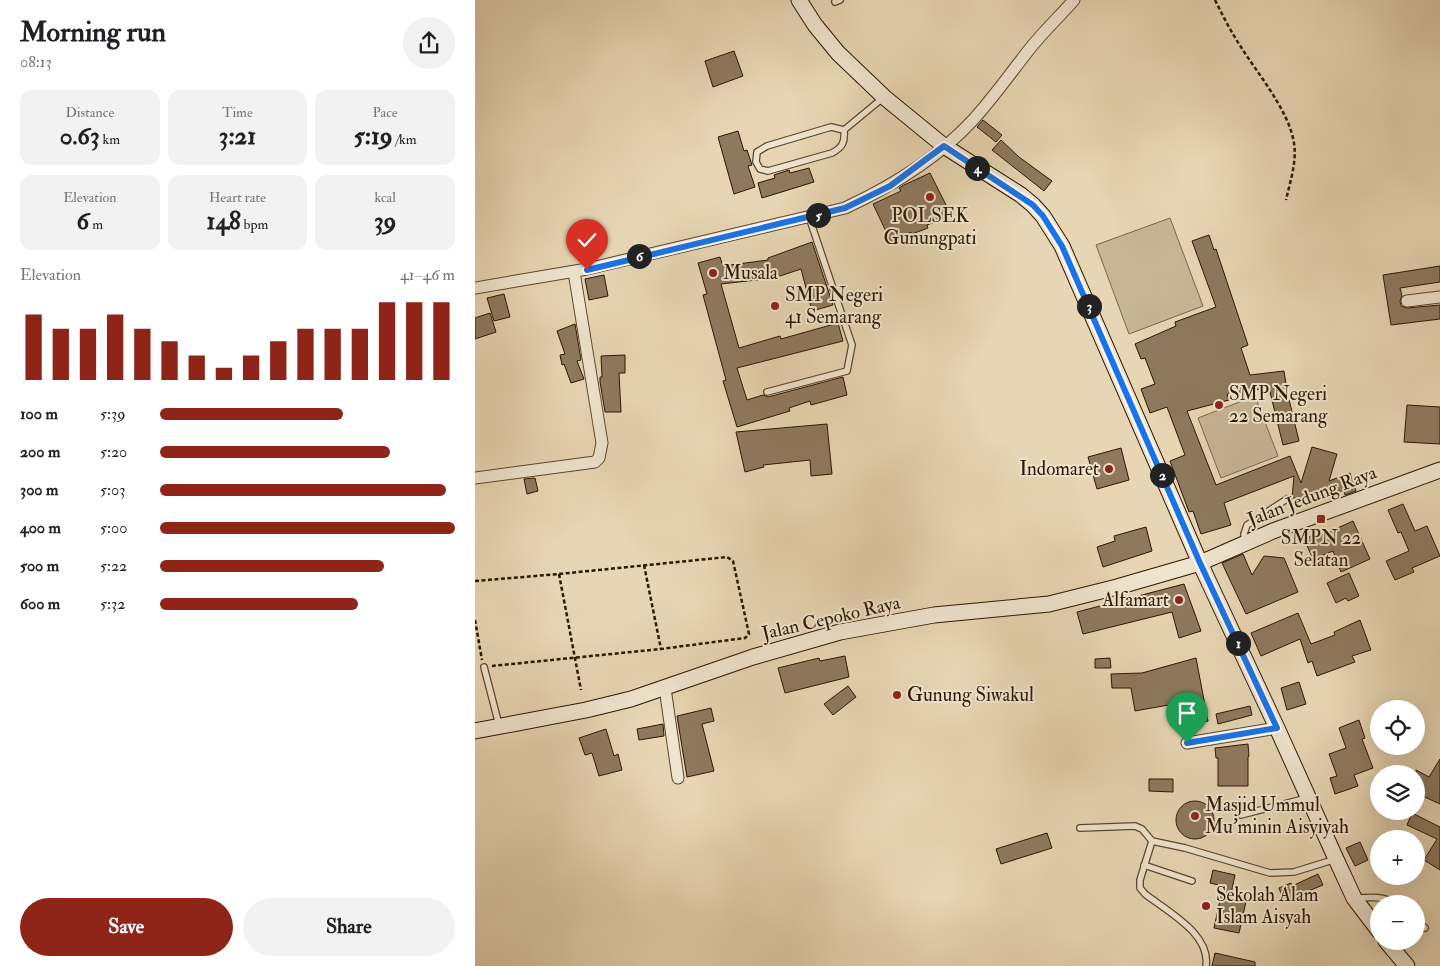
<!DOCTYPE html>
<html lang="en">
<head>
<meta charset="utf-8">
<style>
  body { margin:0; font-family:"IM FELL Double Pica",serif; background:#f2f2f2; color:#202124; height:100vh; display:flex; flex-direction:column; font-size:19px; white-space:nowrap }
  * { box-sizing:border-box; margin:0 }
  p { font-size:16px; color:#757577 }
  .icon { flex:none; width:28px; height:28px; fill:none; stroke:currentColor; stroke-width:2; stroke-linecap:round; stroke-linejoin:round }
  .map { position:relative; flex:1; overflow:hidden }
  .sheet { display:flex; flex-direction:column; background:#fff; width:475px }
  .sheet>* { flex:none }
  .tools { position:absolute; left:895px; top:700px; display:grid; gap:10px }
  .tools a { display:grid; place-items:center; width:55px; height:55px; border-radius:50%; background:#fff; box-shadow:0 5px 20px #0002; font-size:25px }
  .pin { position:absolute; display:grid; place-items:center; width:42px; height:42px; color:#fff; margin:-51px -21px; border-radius:50% 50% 50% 0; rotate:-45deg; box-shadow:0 0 5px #0007 }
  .pin .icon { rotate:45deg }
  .km { position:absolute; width:25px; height:25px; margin:-12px; border-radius:50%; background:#222; color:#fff; font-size:14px; line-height:25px; text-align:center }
  .round { display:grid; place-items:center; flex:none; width:52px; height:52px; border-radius:26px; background:#f2f2f2 }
  .headline { display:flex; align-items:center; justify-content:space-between; height:85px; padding:0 20px }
  h1 { font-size:28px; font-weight:700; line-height:38px }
  .figures { display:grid; grid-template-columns:repeat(3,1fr); gap:8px; height:85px; padding:5px 20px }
  .figures div { display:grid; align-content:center; border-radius:12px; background:#f2f2f2; text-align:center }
  .figures b { font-size:25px; font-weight:700 }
  .figures small { font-size:14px; font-weight:400 }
  .figures p { font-size:14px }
  .chart { height:140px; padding:10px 20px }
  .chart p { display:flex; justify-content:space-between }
  .chart svg { width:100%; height:90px; margin-top:5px; stroke:#8f2418; stroke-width:6 }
  .action { display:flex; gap:10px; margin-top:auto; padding:10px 20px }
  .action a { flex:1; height:58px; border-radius:30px; background:#8f2418; color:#fff; font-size:20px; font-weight:700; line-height:58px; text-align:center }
  .action a+a { background:#f2f2f2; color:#202124 }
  ul { padding:0 20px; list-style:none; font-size:16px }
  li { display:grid; grid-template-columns:80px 60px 1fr; align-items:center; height:38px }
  li i { height:12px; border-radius:6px; background:#8f2418 }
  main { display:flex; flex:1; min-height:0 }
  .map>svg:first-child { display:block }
  .green { fill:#c7b595; stroke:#7a664b }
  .building { fill:#8e795e; stroke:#2d1601 }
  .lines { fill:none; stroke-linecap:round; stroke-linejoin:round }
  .lane-casing { stroke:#5c462e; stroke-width:8 }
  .street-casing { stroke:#5c462e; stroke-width:13 }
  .secondary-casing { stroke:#2d1601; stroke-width:17 }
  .path { stroke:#2d1601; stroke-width:2.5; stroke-dasharray:4 2.5; stroke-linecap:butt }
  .lane { stroke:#efe4ce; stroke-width:5.5 }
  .street { stroke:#efe4ce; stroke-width:11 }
  .secondary { stroke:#efe4ce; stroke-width:15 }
  .route-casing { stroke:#fff; stroke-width:10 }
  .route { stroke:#1a73e8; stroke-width:6 }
  .poi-dot { fill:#8f2418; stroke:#efe4ce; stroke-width:2 }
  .labels { text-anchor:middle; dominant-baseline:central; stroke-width:4; stroke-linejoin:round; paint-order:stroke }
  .poi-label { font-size:19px; fill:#2d1601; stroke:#efe4ce; text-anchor:start }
  .street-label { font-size:19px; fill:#2d1601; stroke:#efe4ce }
</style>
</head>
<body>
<main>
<section class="sheet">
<div class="headline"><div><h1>Morning run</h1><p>08:13</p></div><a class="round"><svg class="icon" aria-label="share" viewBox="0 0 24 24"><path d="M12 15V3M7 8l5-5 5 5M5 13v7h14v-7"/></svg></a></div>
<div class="figures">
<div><p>Distance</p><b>0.63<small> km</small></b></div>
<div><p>Time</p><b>3:21</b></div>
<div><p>Pace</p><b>5:19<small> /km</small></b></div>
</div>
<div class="figures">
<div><p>Elevation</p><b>6<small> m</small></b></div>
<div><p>Heart rate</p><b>148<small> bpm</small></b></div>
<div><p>kcal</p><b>39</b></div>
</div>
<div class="chart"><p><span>Elevation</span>41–46 m</p>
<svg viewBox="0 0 160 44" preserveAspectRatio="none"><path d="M5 44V12M15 44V19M25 44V19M35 44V12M45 44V19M55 44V25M65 44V32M75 44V38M85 44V32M95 44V25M105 44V19M115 44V19M125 44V19M135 44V6M145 44V6M155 44V6"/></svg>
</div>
<ul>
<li><b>100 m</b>5:39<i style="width:62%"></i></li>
<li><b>200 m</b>5:20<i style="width:78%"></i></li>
<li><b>300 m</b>5:03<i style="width:97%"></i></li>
<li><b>400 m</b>5:00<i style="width:100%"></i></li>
<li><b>500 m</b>5:22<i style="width:76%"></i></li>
<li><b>600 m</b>5:32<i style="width:67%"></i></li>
</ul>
<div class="action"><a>Save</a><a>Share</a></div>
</section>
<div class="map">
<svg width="965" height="966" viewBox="0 0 965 966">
  <rect width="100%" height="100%" fill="#e7d5b3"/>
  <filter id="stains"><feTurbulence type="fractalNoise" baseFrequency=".004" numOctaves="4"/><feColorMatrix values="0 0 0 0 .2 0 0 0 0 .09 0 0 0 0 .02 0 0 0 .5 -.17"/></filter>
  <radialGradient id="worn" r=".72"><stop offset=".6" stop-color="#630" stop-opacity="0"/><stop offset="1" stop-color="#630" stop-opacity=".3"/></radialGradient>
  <g class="green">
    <polygon points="695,218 728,306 654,334 621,245"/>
    <polygon points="780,396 803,456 746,478 723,418"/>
  </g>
  <g class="building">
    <polygon points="259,51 268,76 238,87 230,61"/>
    <polygon points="508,120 527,135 521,142 502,127"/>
    <polygon points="263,131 269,151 272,150 277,165 273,166 280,187 259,194 243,137"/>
    <polygon points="526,140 544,157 577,181 569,191 517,150"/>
    <polygon points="334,168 339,182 287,198 283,183 300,178 299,175 314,170 315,173"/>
    <polygon points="455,173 476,215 452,225 453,228 437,234 436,232 416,242 398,204 426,191 424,188 429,185"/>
    <polygon points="734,235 739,250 741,249 773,345 766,348 775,375 809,371 812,391 824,441 808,445 794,388 752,394 754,400 712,411 741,485 815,456 826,483 837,447 862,454 854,481 875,473 881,491 870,495 869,491 841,491 840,499 817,498 819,476 749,503 756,525 726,534 718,511 714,512 695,461 710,455 692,407 675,413 666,389 680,384 670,358 666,359 660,344 701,326 700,322 741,307 717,241"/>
    <polygon points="337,242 358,305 337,311 326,269 299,278 246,284 264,348 305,336 306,339 363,323 368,341 262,368 272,400 288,395 293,397 368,377 372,395 336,405 335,401 314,408 315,411 262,427 248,381 251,380 244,354 228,295 232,294 223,263 245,257 248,266 293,260 293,258"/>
    <polygon points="965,266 965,282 925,288 927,296 925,301 926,306 932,308 965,305 965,319 916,325 908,275"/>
    <polygon points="129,275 133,296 114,300 110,279"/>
    <polygon points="29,294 35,317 19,321 12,298"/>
    <polygon points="15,313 21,332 0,339 0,318"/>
    <polygon points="100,324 106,360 102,361 109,379 96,383 89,364 87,365 85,355 90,354 82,331"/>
    <polygon points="150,355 150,373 144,373 146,412 130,412 125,382 125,377 127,377 126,356"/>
    <polygon points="932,405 965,407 965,444 929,442"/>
    <polygon points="352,424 357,474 336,476 335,460 288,465 289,467 270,472 261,432"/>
    <polygon points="646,448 654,480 622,489 613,457"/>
    <polygon points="60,478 63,491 52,494 49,479"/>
    <polygon points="928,504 940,531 952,526 965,556 937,568 939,572 920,580 911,561 934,551 926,532 923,533 913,510"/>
    <polygon points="878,521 895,559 866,572 858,551 838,559 829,539 844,533 845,536"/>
    <polygon points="671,527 677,551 628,567 622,547 640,541 639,536"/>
    <polygon points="768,554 777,575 789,556 809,558 823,592 771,614 747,563"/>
    <polygon points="874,573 884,596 873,601 871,598 861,603 852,583"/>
    <polygon points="709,584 726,631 704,638 697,612 608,634 602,612"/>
    <polygon points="823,613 836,644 860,635 859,632 885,620 896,650 877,656 880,662 842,676 837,661 833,663 825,639 786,656 776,633"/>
    <polygon points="370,656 374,677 310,693 303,668 344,658 345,661"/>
    <polygon points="635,658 636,668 620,668 620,659"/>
    <polygon points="721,658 733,721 709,730 699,704 660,711 656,688 637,688 636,674 667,673"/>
    <polygon points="824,682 831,704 812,710 806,688"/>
    <polygon points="373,686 381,697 358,715 349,704"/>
    <polygon points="775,706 777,715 743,724 741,714"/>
    <polygon points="236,708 239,721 227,724 239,771 212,777 202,716"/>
    <polygon points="884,720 890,738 887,739 898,768 879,775 883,786 860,794 855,778 862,776 854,754 871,748 864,728"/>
    <polygon points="188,724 189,736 164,740 162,729"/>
    <polygon points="131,729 139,756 143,754 147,770 124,776 117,753 110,755 104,738"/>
    <polygon points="773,744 774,756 773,757 773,786 743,786 743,758 741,758 740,748"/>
    <polygon points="965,759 965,804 943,794 947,785 941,782 941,770 954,777"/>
    <polygon points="674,779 698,779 698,792 674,791"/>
    <circle cx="720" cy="820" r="19"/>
    <polygon points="937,813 965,827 965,870 949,860 962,839 932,825"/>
    <polygon points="572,833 577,848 526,864 521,849"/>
    <polygon points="885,842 893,860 880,866 871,848"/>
    <polygon points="738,870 760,875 756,894 772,897 764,933 739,928 748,886 735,883"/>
    <polygon points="843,874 848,885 809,901 804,888 816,883 817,886"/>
    <polygon points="740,953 780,962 780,966 737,966"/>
  </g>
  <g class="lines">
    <defs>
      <g id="lane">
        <polyline points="360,2 365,0"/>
        <path d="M369,130C370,142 368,147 357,153L293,171L285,169L281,162L282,152L292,146L356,127L369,130L409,97"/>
        <polyline points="292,392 372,371 377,345 334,217"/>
        <polyline points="770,541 769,534 772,525 812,499"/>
        <polyline points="9,667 24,725"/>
        <polyline points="766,815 832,798"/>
        <polyline points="605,828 660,826 667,829 677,841 710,848 795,873 819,872 861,859"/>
        <path d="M677,841L665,880V888L670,894C692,911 736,934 731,966"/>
        <polyline points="669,865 717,881"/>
        <path d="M882,898C896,897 909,896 922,904"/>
        <polyline points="941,921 950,928"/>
      </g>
      <g id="street">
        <path d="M0,288L112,269L370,208C415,187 464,157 498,120C518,98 535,74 553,51C567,33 584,17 599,0"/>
        <polyline points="932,301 965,297"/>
        <polyline points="0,478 120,462 124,458 127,443 99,272"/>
        <polyline points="190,688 203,778"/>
        <polyline points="712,743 802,728"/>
      </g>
      <g id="secondary">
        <polyline points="324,0 340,25 363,53 409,97 469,146 546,195 558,205 568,216 587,246 725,563 802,728 861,859 879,898 904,931"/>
        <polyline points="0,731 111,710 156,699 278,657 365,632 459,615 574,604 642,587 725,563 798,531 965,470"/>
        <polyline points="911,941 932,966"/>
      </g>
    </defs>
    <use href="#lane" class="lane-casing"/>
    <use href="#street" class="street-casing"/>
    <use href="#secondary" class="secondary-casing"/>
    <g class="path">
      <path d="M740,0C748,16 756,32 766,47C783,74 814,111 819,143C822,162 815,182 811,200"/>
      <polyline points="169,565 186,649"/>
      <polyline points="84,574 106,690"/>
      <polyline points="0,581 84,574 252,557 258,561 274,634 270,638 186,649 17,666"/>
      <polyline points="0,620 7,660"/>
    </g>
    <use href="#lane" class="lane"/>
    <use href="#street" class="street"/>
    <use href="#secondary" class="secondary"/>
  </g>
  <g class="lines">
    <defs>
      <polyline id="route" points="112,270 370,208 415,186 469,146 558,205 568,216 587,246 725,563 802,728 712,743"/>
    </defs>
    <use href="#route" class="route-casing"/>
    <use href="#route" class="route"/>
  </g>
  <g class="poi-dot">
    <circle cx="455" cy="197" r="5"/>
    <circle cx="238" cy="273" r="5"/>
    <circle cx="300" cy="306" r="5"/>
    <circle cx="744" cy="405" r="5"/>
    <circle cx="634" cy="469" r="5"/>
    <rect x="841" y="514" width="10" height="10" rx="2.5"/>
    <circle cx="704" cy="600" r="5"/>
    <circle cx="422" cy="695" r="5"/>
    <circle cx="720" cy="816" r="5"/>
    <circle cx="731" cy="906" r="5"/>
  </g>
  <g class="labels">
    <g class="poi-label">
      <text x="455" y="216" text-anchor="middle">POLSEK<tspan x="455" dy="22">Gunungpati</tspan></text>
      <text x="248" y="273">Musala</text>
      <text x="310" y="295">SMP Negeri<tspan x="310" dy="22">41 Semarang</tspan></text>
      <text x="754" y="394">SMP Negeri<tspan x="754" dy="22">22 Semarang</tspan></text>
      <text x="624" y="469" text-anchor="end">Indomaret</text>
      <text x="846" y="538" text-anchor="middle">SMPN 22<tspan x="846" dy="22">Selatan</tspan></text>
      <text x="694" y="600" text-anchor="end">Alfamart</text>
      <text x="432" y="695">Gunung Siwakul</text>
      <text x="730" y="805">Masjid Ummul<tspan x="730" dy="22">Mu'minin Aisyiyah</tspan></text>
      <text x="741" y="895">Sekolah Alam<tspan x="741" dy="22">Islam Aisyah</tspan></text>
    </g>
    <g class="street-label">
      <text transform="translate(837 496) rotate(-21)">Jalan Jedung Raya</text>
      <text transform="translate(356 618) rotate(-13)">Jalan Cepoko Raya</text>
    </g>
  </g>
  <rect width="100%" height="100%" filter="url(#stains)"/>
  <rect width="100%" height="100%" fill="url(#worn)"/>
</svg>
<div class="tools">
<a><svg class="icon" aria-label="locate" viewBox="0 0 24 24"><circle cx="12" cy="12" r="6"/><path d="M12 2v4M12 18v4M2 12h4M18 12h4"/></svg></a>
<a><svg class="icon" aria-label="layers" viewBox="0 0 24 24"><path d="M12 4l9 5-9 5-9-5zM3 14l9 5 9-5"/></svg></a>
<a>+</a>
<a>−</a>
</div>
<div class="pin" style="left:712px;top:743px;background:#1e9e55"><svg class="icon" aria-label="arrive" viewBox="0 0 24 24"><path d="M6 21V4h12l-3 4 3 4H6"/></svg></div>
<div class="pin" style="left:112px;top:270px;background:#d93025"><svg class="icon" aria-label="check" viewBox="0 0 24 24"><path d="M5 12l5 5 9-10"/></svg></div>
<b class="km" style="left:763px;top:643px">1</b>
<b class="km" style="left:687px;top:475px">2</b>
<b class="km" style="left:614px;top:306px">3</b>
<b class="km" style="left:502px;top:168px">4</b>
<b class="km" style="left:343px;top:215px">5</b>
<b class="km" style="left:164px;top:256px">6</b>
</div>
</main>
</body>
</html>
